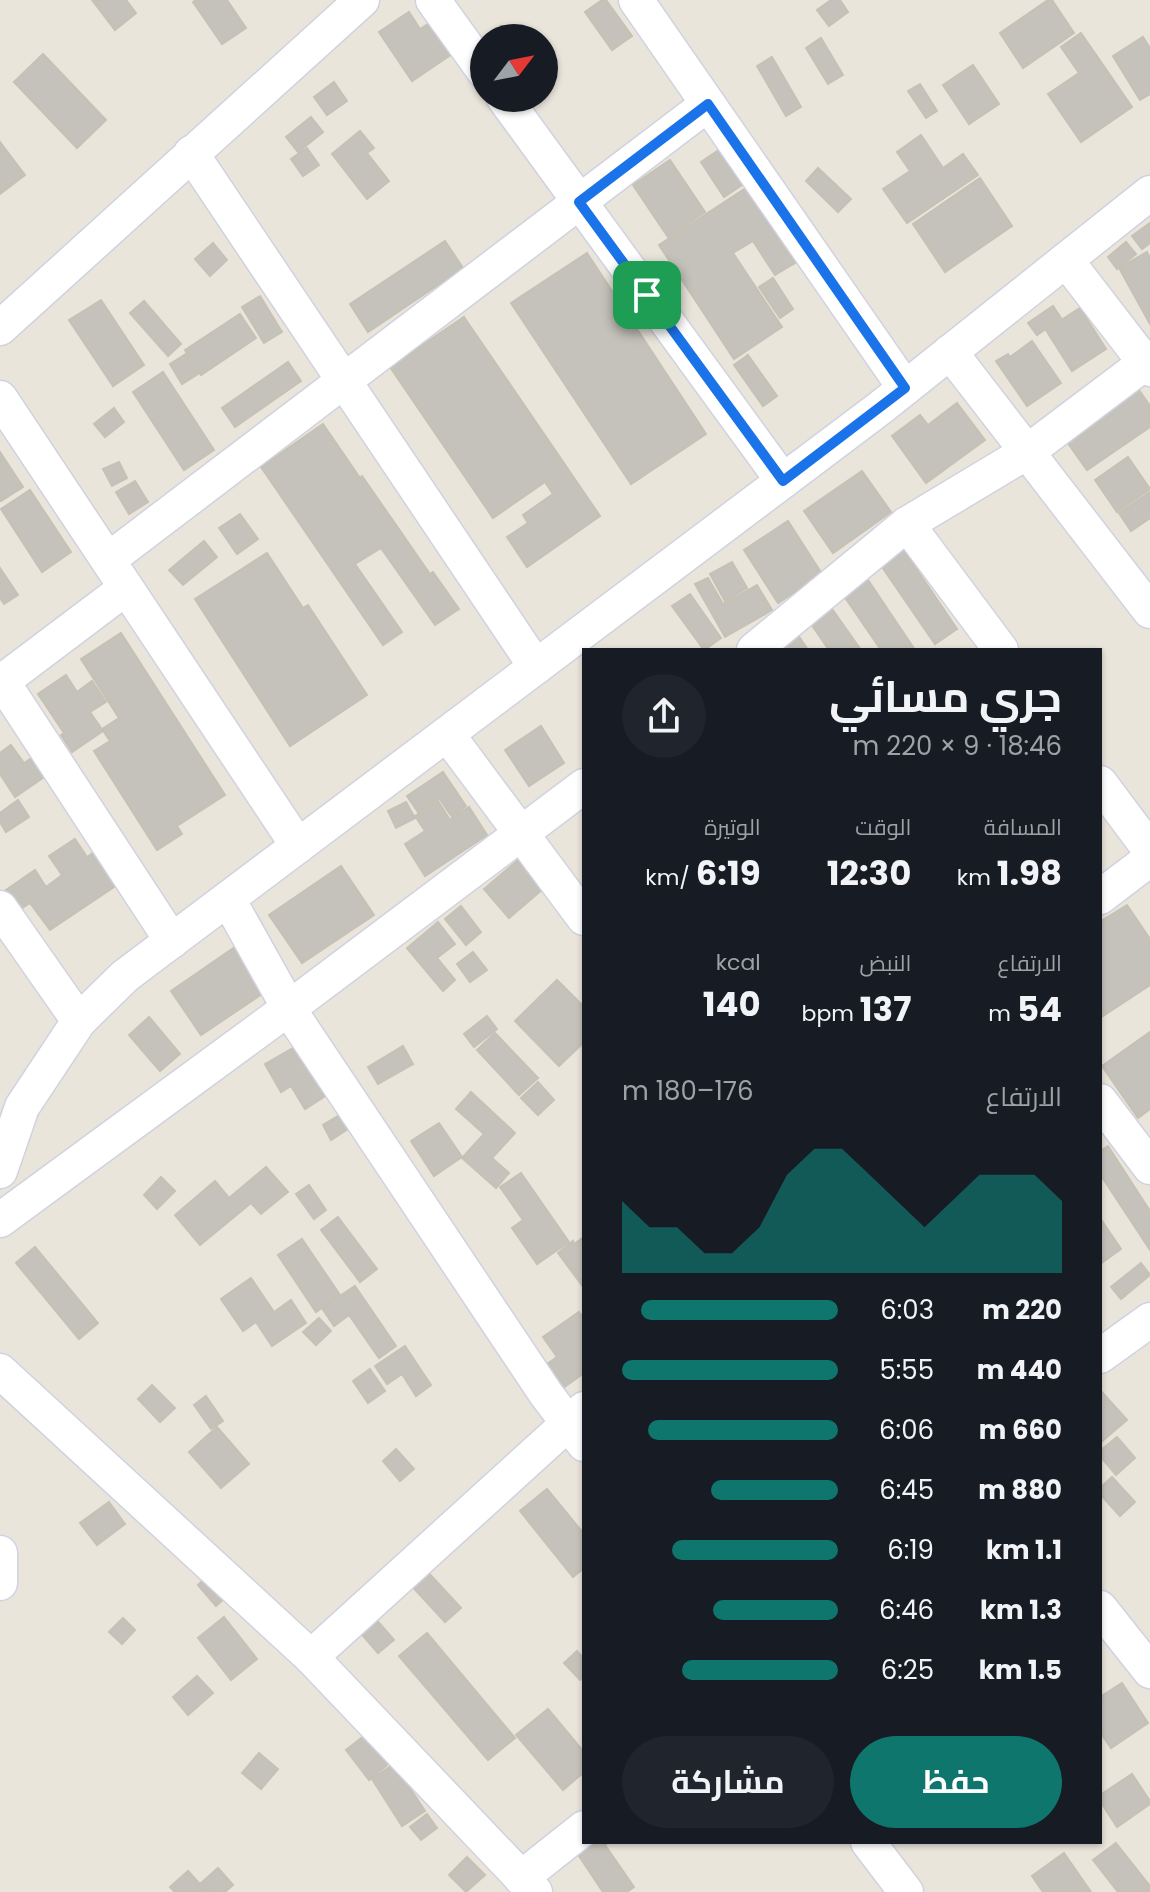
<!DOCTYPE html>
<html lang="ar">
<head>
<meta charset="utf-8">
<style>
  body { margin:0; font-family:Poppins,Cairo,sans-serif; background:#20242c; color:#f1f3f6; direction:rtl; height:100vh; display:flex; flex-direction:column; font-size:30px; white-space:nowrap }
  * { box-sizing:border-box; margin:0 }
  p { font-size:26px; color:#9ea1a6 }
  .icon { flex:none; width:44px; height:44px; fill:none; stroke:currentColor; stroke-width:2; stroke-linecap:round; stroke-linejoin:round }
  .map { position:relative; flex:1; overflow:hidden; direction:ltr }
  .sheet { position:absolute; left:582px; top:648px; width:520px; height:1196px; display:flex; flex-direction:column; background:#171b24; border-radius:0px; box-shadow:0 2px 6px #0004; direction:rtl }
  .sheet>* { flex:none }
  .needle { width:52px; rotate:58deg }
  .controls { position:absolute; left:470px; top:24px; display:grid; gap:16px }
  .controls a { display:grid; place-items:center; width:88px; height:88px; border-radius:50%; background:#171b24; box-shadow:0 2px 6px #0004; font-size:40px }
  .pin { position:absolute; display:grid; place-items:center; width:68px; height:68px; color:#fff; margin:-34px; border-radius:16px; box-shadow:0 4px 12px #0006 }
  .round { display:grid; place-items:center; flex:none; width:84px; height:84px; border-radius:42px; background:#20242c }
  .overview { display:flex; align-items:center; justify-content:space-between; height:136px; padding:0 40px }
  h1 { font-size:44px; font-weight:700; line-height:60px }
  .figures { display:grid; grid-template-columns:repeat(3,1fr); gap:12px; height:136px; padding:8px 40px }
  .figures div { display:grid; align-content:center }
  .figures b { font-size:34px; font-weight:700 }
  .figures small { font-size:22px; font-weight:400 }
  .figures p { font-size:22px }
  .chart { height:224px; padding:16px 40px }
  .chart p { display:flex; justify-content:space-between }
  .chart svg { width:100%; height:144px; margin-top:8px; fill:#0f766e; opacity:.7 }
  .action { display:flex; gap:16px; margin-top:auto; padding:16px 40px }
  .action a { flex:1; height:92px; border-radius:48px; background:#0f766e; color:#fff; font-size:32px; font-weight:700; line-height:92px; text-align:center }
  .action a+a { background:#20242c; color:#f1f3f6 }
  ul { padding:0 40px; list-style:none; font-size:26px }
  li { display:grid; grid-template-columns:128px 96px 1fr; align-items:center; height:60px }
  li i { height:20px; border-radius:10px; background:#0f766e }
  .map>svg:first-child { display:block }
  .building { fill:#c5c2bb; stroke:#c5c1b5; stroke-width:2 }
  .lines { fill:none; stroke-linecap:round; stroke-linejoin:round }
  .minor-casing { stroke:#d0d2e0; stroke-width:37 }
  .minor { stroke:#fff; stroke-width:34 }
  .route-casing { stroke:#fff; stroke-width:16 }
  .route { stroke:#1a73e8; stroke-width:10 }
</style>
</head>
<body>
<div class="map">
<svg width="1150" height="1892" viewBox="0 0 1150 1892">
  <rect width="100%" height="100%" fill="#eae5db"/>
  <g class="building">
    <polygon points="92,0 126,0 136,13 115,30"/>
    <polygon points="196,0 227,0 246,28 222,44 193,2"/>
    <polygon points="602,0 606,0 632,36 612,50 585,12"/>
    <polygon points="831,0 840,0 848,12 829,26 817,10"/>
    <polygon points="1048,0 1052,0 1074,33 1023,68 1000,33"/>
    <polygon points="409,12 420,29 431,22 452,54 412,81 379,32"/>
    <polygon points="1081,33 1132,107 1081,142 1048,94 1079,73 1061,47"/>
    <polygon points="1143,37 1150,48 1150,94 1140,100 1113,56"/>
    <polygon points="821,38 843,75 828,84 806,48"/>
    <polygon points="43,54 106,120 77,148 14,82"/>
    <polygon points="772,57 801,107 786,116 757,66"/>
    <polygon points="973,65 999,104 969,124 943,85"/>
    <polygon points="334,82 347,101 327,115 314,97"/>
    <polygon points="920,84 937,111 926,118 908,91"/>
    <polygon points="311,117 323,132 298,152 286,137"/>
    <polygon points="360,131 374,148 367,153 389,181 367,199 332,154"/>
    <polygon points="921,135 943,168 963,154 978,175 907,223 883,189 910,171 897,152"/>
    <polygon points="0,142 25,175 0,194"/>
    <polygon points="307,148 319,165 303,176 291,159"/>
    <polygon points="719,150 742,185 724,197 701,162"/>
    <polygon points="670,160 705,212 668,237 633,185"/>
    <polygon points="818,168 851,199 838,212 806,181"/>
    <polygon points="980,178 1012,226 945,272 913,224"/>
    <polygon points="746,188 795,263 775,275 753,241 733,253 782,327 734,359 659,245"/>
    <polygon points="1150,223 1150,243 1142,249 1132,236"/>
    <polygon points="445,241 463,268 368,332 350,304"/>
    <polygon points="1126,242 1136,254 1117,269 1108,257"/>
    <polygon points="213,243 227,260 210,276 195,259"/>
    <polygon points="1147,252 1150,258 1150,324 1119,268"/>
    <polygon points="587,253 706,434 631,484 511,303"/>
    <polygon points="773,278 793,309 780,318 759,287"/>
    <polygon points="260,296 282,332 264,343 242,307"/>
    <polygon points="101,300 144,365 113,386 69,320"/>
    <polygon points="144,301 181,344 168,356 130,313"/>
    <polygon points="1053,306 1061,318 1037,335 1028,323"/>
    <polygon points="1080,308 1106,349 1072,371 1046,330"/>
    <polygon points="240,314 256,338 201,375 185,350"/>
    <polygon points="464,317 600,516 527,567 507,537 528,523 523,515 553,494 545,482 493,518 390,367"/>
    <polygon points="1032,341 1061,383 1027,406 996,361 1008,354 1010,357"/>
    <polygon points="186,354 198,374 182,384 170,364"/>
    <polygon points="748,355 777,396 763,406 734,365"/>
    <polygon points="288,362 301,381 235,427 222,408"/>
    <polygon points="163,372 214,450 184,470 133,392"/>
    <polygon points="1139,390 1150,406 1150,427 1087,470 1067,442 1091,426 1084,416 1118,403"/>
    <polygon points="957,403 985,440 926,483 892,436 920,415 928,425"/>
    <polygon points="114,408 124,422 105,437 94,424"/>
    <polygon points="323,424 360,478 362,476 430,574 433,572 459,609 435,625 381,548 355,564 402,632 383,645 261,467"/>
    <polygon points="0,452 23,487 1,501 0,499"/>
    <polygon points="1128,457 1150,489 1117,512 1095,480"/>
    <polygon points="119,462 127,478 112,486 103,469"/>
    <polygon points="862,471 891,512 833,553 804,511"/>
    <polygon points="135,481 148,502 129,514 116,492"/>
    <polygon points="30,490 71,552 42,572 1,509"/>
    <polygon points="1150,492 1150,518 1131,531 1119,513"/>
    <polygon points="240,514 258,539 237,554 219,528"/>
    <polygon points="788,521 822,574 778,603 744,550"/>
    <polygon points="204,541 217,557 183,585 169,570"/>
    <polygon points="901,546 957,629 935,644 878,561"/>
    <polygon points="267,553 303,608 308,605 367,695 290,746 195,599"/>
    <polygon points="732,562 747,588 725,601 710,574"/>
    <polygon points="0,568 18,595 4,604 0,598"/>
    <polygon points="866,577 915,650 881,650 842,593"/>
    <polygon points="708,578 723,604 757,585 772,610 725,637 695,584"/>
    <polygon points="690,594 721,638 704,650 672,606"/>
    <polygon points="830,606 861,650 829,650 809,621"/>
    <polygon points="796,632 808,650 774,650"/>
    <polygon points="121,633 225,795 177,826 182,834 157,850 94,751 110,741 102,729 119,718 81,659"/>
    <polygon points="66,675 77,692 92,681 106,702 90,712 103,731 72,752 61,735 64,733 38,694"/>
    <polygon points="541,726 564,763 529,786 505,750"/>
    <polygon points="11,745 24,763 38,754 50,773 15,797 0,774 0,753"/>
    <polygon points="443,772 466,806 452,817 439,798 418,812 407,796"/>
    <polygon points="18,800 29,817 6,832 0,822 0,813"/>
    <polygon points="438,801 450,820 469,807 487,835 425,876 405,844 425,831 415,816"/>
    <polygon points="406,802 415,818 396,828 388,811"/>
    <polygon points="75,839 87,857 100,848 123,881 50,930 30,903 19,910 6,890 35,870 46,887 62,875 49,856"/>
    <polygon points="518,860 543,889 509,918 484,889"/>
    <polygon points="341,866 374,915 302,963 269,915"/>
    <polygon points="1127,905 1150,939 1150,985 1100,1018 1100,919 1101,921"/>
    <polygon points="461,906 481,932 466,945 445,919"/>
    <polygon points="438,922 455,944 437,958 455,980 443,991 407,948"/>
    <polygon points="235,947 265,992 201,1035 171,991"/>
    <polygon points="473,952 487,970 470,982 457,964"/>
    <polygon points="557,980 584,1007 584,1042 559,1066 515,1021"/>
    <polygon points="487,1016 497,1029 474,1047 464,1034"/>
    <polygon points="149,1017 180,1054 160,1071 129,1035"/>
    <polygon points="1150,1032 1150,1109 1138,1118 1102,1066"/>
    <polygon points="495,1033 538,1078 519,1095 477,1050"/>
    <polygon points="298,1045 327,1095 305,1109 291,1086 281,1092 265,1064"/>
    <polygon points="403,1046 413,1064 378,1084 368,1067"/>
    <polygon points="538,1082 554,1100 538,1115 521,1098"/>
    <polygon points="471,1092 515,1133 492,1158 509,1173 496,1188 462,1158 484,1134 456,1109"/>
    <polygon points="340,1115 348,1129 331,1140 323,1125"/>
    <polygon points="439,1123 462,1157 434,1176 411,1141"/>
    <polygon points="1108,1146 1150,1211 1150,1250 1100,1174 1100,1151"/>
    <polygon points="266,1167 288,1192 261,1214 251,1203 200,1245 175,1215 215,1181 229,1198"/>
    <polygon points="521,1173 569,1242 537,1264 512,1228 523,1220 500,1187"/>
    <polygon points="161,1177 175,1191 157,1209 144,1195"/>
    <polygon points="309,1185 326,1210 314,1219 296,1194"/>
    <polygon points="338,1217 377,1269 360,1282 321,1230"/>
    <polygon points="1100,1218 1121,1249 1100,1264"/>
    <polygon points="584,1237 584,1288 558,1253 573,1241 574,1244"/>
    <polygon points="302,1239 340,1295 316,1312 278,1255"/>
    <polygon points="35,1247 98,1323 79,1339 16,1263"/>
    <polygon points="1141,1263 1150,1275 1121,1299 1111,1287"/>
    <polygon points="251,1278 274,1312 291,1300 306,1323 272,1346 256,1322 243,1331 221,1299"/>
    <polygon points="355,1286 396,1346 379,1358 349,1315 334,1326 322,1308"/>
    <polygon points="579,1312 584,1319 584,1373 560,1390 543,1367 557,1357 543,1337"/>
    <polygon points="319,1318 331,1331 316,1345 303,1332"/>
    <polygon points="405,1346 431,1385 416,1396 402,1374 387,1384 375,1366"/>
    <polygon points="370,1369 385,1391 368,1403 353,1381"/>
    <polygon points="152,1385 175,1408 160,1422 138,1399"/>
    <polygon points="1100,1390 1127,1420 1100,1443"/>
    <polygon points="206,1396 223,1421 211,1429 194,1405"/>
    <polygon points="217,1427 249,1464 221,1488 189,1452"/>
    <polygon points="1117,1437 1135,1458 1116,1475 1100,1456 1100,1451"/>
    <polygon points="396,1449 414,1469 400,1481 383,1461"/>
    <polygon points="1112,1477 1135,1502 1120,1516 1100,1494 1100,1488"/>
    <polygon points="547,1489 584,1534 584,1568 573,1577 520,1511"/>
    <polygon points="109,1502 125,1524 97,1545 80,1523"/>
    <polygon points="425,1569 461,1608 445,1622 409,1583"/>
    <polygon points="208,1575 227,1596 216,1606 198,1585"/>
    <polygon points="373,1616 394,1640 378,1653 358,1630"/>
    <polygon points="224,1617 257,1659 231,1680 198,1638"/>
    <polygon points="123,1618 135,1630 122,1644 109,1632"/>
    <polygon points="427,1633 515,1738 488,1760 399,1656"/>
    <polygon points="577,1651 584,1659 584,1677 580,1680 564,1663"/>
    <polygon points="197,1676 213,1693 188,1715 173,1697"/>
    <polygon points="1122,1683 1148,1723 1111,1748 1100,1732 1100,1697"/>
    <polygon points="548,1709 584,1752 584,1772 563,1790 516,1735"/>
    <polygon points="364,1736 387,1765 369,1780 346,1750"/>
    <polygon points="259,1753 278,1769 261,1789 242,1773"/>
    <polygon points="394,1764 425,1811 402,1826 372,1779"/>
    <polygon points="1132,1774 1150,1801 1150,1804 1117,1827 1100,1801 1100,1795"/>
    <polygon points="427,1814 437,1828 421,1840 410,1827"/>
    <polygon points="584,1842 609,1842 605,1845 634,1887 627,1892 603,1892 571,1844"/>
    <polygon points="1116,1843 1150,1886 1150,1892 1118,1892 1093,1860"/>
    <polygon points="1064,1853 1091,1892 1043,1892 1032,1876"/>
    <polygon points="467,1857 485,1875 466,1892 449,1875"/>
    <polygon points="218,1868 233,1885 225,1892 209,1892 201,1883"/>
    <polygon points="188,1871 207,1892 175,1892 170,1887"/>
  </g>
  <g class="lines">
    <defs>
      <g id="minor">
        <polyline points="433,0 484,71"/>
        <polyline points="636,0 905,388"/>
        <polyline points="504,98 783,481"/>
        <polyline points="191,153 536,667"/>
        <polyline points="1066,260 1150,369"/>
        <polyline points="0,328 362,0"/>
        <polyline points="950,352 1150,611"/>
        <polyline points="0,398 298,846"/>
        <polyline points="907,524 1001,650"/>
        <polyline points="108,560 708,104"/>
        <polyline points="754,650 907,524 1027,452 1145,363"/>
        <polyline points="2,681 172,941"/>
        <polyline points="0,683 126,588"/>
        <polyline points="447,734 584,918"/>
        <polyline points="1100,783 1150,850"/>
        <polyline points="1100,897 1150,859"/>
        <polyline points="228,899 294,1017 546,1394 584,1444"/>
        <polyline points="0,908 79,1021"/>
        <polyline points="1100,1101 1150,1167"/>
        <polyline points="0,1171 22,1107 79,1021 125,976 880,408 1150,193"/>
        <polyline points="0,1220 289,1008 584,786"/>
        <polyline points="1100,1356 1150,1320"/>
        <polyline points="0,1371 311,1657 535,1892"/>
        <polyline points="0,1553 0,1583"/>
        <polyline points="1100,1608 1150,1671"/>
        <polyline points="311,1657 584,1409"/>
        <polyline points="868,1842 906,1892"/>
        <polyline points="521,1878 584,1828"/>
      </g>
    </defs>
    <use href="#minor" class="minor-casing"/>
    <use href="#minor" class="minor"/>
  </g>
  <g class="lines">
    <defs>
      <polygon id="route" points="708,104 905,388 783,481 579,202"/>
    </defs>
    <use href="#route" class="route-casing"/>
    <use href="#route" class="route"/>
  </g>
</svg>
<div class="controls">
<a><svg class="needle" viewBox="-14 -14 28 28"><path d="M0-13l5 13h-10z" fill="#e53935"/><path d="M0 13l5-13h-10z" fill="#9ea1a6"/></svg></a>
</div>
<div class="pin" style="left:647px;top:295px;background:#1e9e55"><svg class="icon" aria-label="arrive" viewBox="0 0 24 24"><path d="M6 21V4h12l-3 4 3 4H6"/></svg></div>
<section class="sheet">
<div class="overview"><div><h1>جري مسائي</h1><p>18:46 · 9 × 220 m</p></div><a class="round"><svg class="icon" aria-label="share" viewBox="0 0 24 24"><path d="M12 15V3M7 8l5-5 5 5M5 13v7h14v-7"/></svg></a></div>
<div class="figures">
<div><p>المسافة</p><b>1.98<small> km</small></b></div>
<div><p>الوقت</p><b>12:30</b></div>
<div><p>الوتيرة</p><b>6:19<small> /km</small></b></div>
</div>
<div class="figures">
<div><p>الارتفاع</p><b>54<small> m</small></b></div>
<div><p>النبض</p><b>137<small> bpm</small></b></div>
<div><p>kcal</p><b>140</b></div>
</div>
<div class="chart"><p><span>الارتفاع</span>176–180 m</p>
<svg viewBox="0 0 160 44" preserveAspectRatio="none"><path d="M0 44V22L10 30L20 30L30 38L40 38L50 30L60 14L70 6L80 6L90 14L100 22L110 30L120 22L130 14L140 14L150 14L160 22V44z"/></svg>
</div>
<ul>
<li><b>220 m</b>6:03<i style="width:91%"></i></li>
<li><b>440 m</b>5:55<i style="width:100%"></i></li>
<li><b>660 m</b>6:06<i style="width:88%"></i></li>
<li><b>880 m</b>6:45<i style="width:59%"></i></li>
<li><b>1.1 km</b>6:19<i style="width:77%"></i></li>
<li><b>1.3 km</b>6:46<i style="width:58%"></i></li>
<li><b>1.5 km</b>6:25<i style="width:72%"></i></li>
</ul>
<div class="action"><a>حفظ</a><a>مشاركة</a></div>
</section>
</div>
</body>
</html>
